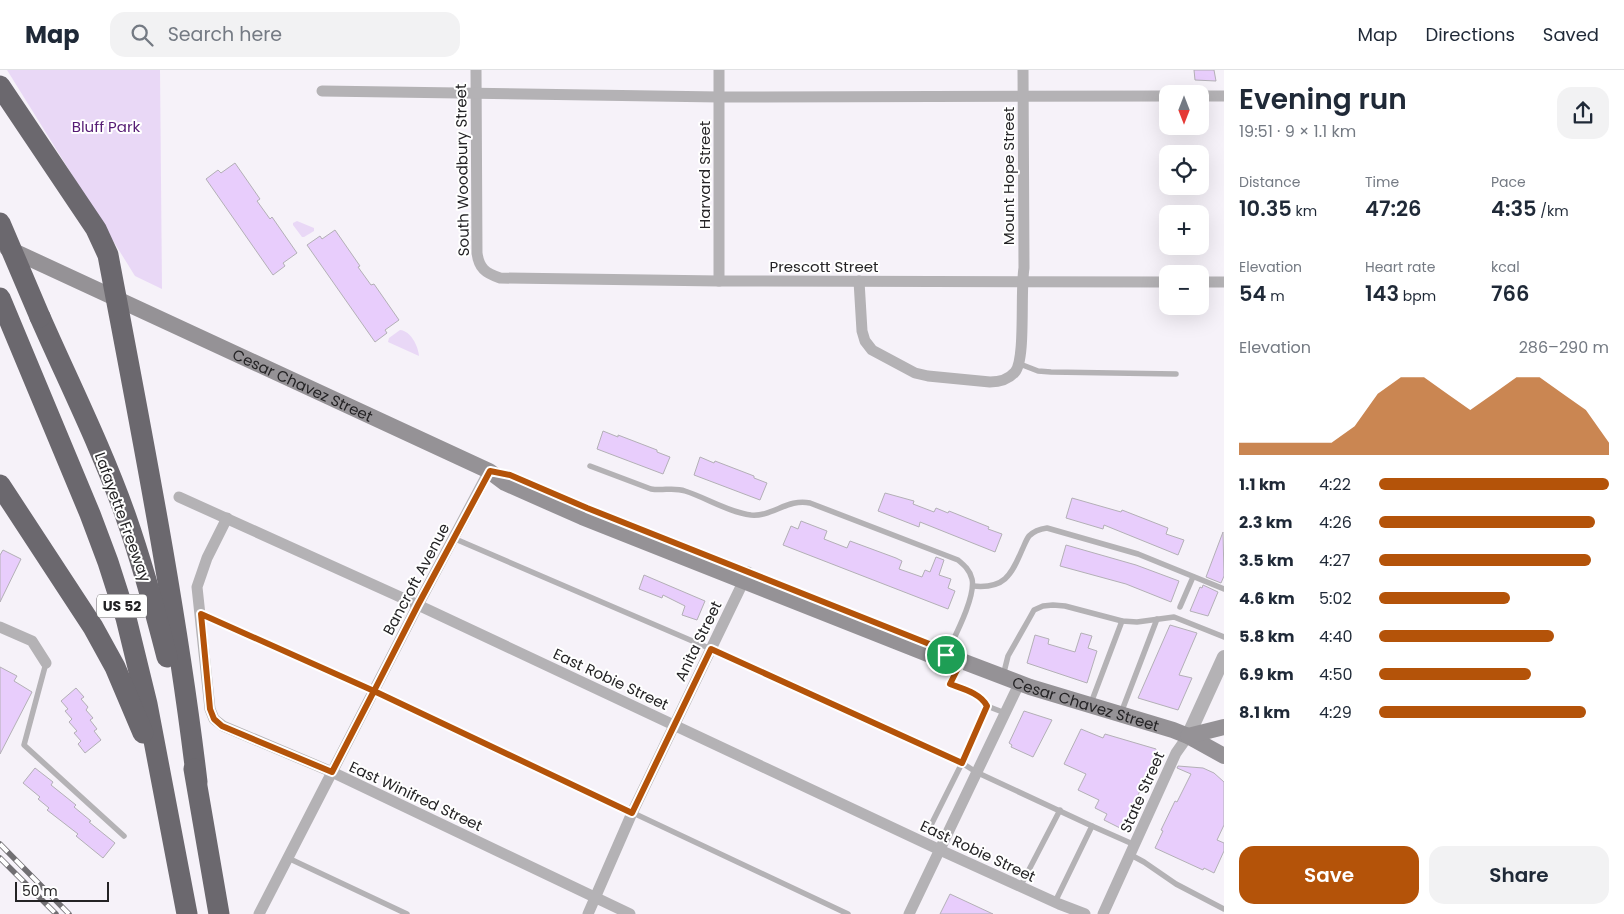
<!DOCTYPE html>
<html lang="en">
<head>
<meta charset="utf-8">
<style>
  body { margin:0; font-family:Poppins,sans-serif; background:#f2f2f3; color:#1f2937; height:100vh; display:flex; flex-direction:column; font-size:19px; white-space:nowrap }
  * { box-sizing:border-box; margin:0 }
  p { font-size:16px; color:#747a83 }
  .icon { flex:none; width:28px; height:28px; fill:none; stroke:currentColor; stroke-width:2; stroke-linecap:round; stroke-linejoin:round }
  .map { position:relative; flex:1; overflow:hidden }
  .details { display:flex; flex-direction:column; background:#fff; width:400px }
  .details>* { flex:none }
  .needle { width:32px; rotate:180deg }
  .fabs { position:absolute; left:1159px; top:15px; display:grid; gap:10px }
  .fabs a { display:grid; place-items:center; width:50px; height:50px; border-radius:10px; background:#fff; box-shadow:0 5px 20px #0002; font-size:25px }
  .scale { position:absolute; left:15px; bottom:12px; width:94px; box-sizing:border-box; padding-left:5px; border:2px solid #242325; border-top:0; font-size:14px; line-height:18px; white-space:nowrap; color:#242325; -webkit-text-stroke:4px #fff; paint-order:stroke }
  .pin { position:absolute; display:grid; place-items:center; width:42px; height:42px; color:#fff; margin:-21px; border:2px solid #fff; border-radius:50%; box-shadow:0 1px 5px #0007 }
  .round { display:grid; place-items:center; flex:none; width:52px; height:52px; border-radius:15px; background:#f2f2f3 }
  .headline { display:flex; align-items:center; justify-content:space-between; height:85px; padding:0 15px }
  h1 { font-size:28px; font-weight:600; line-height:38px }
  .figures { display:grid; grid-template-columns:repeat(3,1fr); gap:8px; height:85px; padding:5px 15px }
  .figures div { display:grid; align-content:center }
  .figures b { font-size:21px; font-weight:600 }
  .figures small { font-size:14px; font-weight:400 }
  .figures p { font-size:14px }
  .chart { height:140px; padding:10px 15px }
  .chart p { display:flex; justify-content:space-between }
  .chart svg { width:100%; height:90px; margin-top:5px; fill:#b45309; opacity:.7 }
  .cta { display:flex; gap:10px; margin-top:auto; padding:10px 15px }
  .cta a { flex:1; height:58px; border-radius:15px; background:#b45309; color:#fff; font-size:20px; font-weight:600; line-height:58px; text-align:center }
  .cta a+a { background:#f2f2f3; color:#1f2937 }
  ul { padding:0 15px; list-style:none; font-size:16px }
  li { display:grid; grid-template-columns:80px 60px 1fr; align-items:center; height:38px }
  li i { height:12px; border-radius:6px; background:#b45309 }
  header { display:flex; align-items:center; gap:30px; box-sizing:border-box; height:70px; padding:0 25px; background:#fff; border-bottom:1px solid #e0e1e3 }
  header strong { font-size:24px }
  nav { display:flex; gap:28px; margin-inline-start:auto; font-size:18px }
  .search { width:350px; height:45px; background:#f2f2f3; display:flex; align-items:center; gap:12px; box-sizing:border-box; padding:0 18px; border-radius:15px; color:#747a83; font-size:19px }
  main { display:flex; flex:1; min-height:0 }
  .map>svg:first-child { display:block }
  .green { fill:#e9d8f6 }
  .building { fill:#e8cdfc; stroke:#b3b0b6 }
  .lines { fill:none; stroke-linecap:round; stroke-linejoin:round }
  .service { stroke:#b4b2b5; stroke-width:5.5 }
  .minor { stroke:#b4b2b5; stroke-width:11 }
  .tertiary { stroke:#b4b2b5; stroke-width:14 }
  .secondary { stroke:#959296; stroke-width:16 }
  .motorway { stroke:#6b686e; stroke-width:21 }
  .rail-casing { stroke:#716f73; stroke-width:5.5 }
  .rail { stroke:#fff; stroke-width:4; stroke-dasharray:11; stroke-linecap:butt }
  .motorway-bridge { stroke:#6b686e; stroke-width:21 }
  .route-casing { stroke:#fff; stroke-width:10 }
  .route { stroke:#b45309; stroke-width:6 }
  .labels { text-anchor:middle; dominant-baseline:central; stroke-width:4; stroke-linejoin:round; paint-order:stroke }
  .shield { fill:#fff; stroke:#666566; stroke-width:1 }
  .shield-label { font-size:14px; font-weight:bold; fill:#242325 }
  .park-label { font-size:15px; fill:#561c74; stroke:#fff }
  .street-label { font-size:15px; fill:#242325; stroke:#fff }
</style>
</head>
<body>
<header>
<strong>Map</strong>
<div class="search"><svg class="icon" aria-label="search" viewBox="0 0 24 24"><circle cx="10" cy="10" r="6"/><path d="M15 15l6 6"/></svg>Search here</div>
<nav><a>Map</a><a>Directions</a><a>Saved</a></nav>
</header>
<main>
<div class="map">
<svg width="1224" height="844" viewBox="0 0 1224 844">
  <rect width="100%" height="100%" fill="#f6f2f9"/>
  <g class="green">
    <polygon points="7,0 160,0 162,219 135,206"/>
    <polygon points="297,151 314,158 314,161 304,167 302,167 293,155 293,153"/>
    <path d="M400,260C411,261 418,276 419,286L388,272L389,268Z"/>
  </g>
  <g class="building">
    <polygon points="1194,0 1214,0 1216,11 1195,10"/>
    <polygon points="235,93 260,129 257,131 270,149 272,147 297,183 283,193 285,196 273,205 206,109 218,100 221,103"/>
    <polygon points="335,160 360,196 358,197 371,215 374,214 399,250 385,260 387,263 375,272 307,175 320,166 322,169"/>
    <polygon points="603,361 618,367 618,365 657,380 657,382 670,387 663,404 597,379"/>
    <polygon points="700,387 714,393 715,391 754,406 754,408 767,413 760,430 694,405"/>
    <polygon points="885,423 914,431 913,434 934,442 936,438 948,443 949,441 989,457 988,459 1002,464 995,482 920,452 919,457 878,441"/>
    <polygon points="1072,428 1121,442 1122,440 1168,458 1166,464 1184,470 1178,485 1104,455 1103,459 1066,448"/>
    <polygon points="801,451 827,461 824,469 847,478 850,471 896,488 902,491 899,499 922,507 925,500 930,502 936,487 944,490 939,505 951,509 948,518 955,521 948,539 783,475 791,456 798,459"/>
    <polygon points="1223,462 1224,506 1221,513 1206,507"/>
    <polygon points="1066,475 1136,495 1179,511 1171,532 1126,514 1060,496"/>
    <polygon points="3,480 21,489 0,532 0,485"/>
    <polygon points="644,505 705,531 697,550 682,545 685,536 663,525 662,528 639,519"/>
    <polygon points="1203,515 1218,522 1208,546 1190,541 1200,517 1202,518"/>
    <polygon points="1170,555 1197,563 1179,605 1192,608 1178,640 1138,628"/>
    <polygon points="1081,563 1092,566 1088,578 1097,581 1087,613 1027,593 1035,565 1049,569 1048,574 1075,582"/>
    <polygon points="0,597 17,606 14,611 32,622 0,684"/>
    <polygon points="76,618 84,627 81,629 88,637 86,640 93,648 90,650 97,659 94,661 101,670 85,683 78,674 81,671 74,663 77,661 69,652 72,649 65,641 68,639 61,631"/>
    <polygon points="1024,641 1052,650 1033,687 1011,677 1012,675 1009,673"/>
    <polygon points="1081,659 1103,668 1105,664 1156,679 1158,683 1122,759 1104,750 1107,744 1095,738 1099,730 1078,720 1086,704 1064,694"/>
    <polygon points="1178,696 1203,698 1214,703 1224,712 1224,755 1217,770 1224,773 1224,781 1214,803 1204,798 1203,800 1155,778 1163,761 1161,760 1175,731 1177,732 1191,704 1177,698"/>
    <polygon points="35,698 53,712 51,715 76,735 74,737 91,751 89,752 115,773 103,788 76,766 78,764 47,740 49,738 38,729 40,727 23,713"/>
    <polygon points="950,824 993,844 940,844"/>
  </g>
  <g class="lines">
    <g class="service">
      <polyline points="1020,294 1038,301 1051,302 1176,304"/>
      <path d="M590,396L651,419C663,421 674,417 685,421C707,428 728,442 751,445C772,447 788,428 810,433L958,490C964,495 970,500 972,509C976,526 955,566 947,583"/>
      <polyline points="453,468 711,579 962,693 976,702 1092,756 1055,832"/>
      <path d="M973,516C1004,519 1011,506 1022,480C1024,476 1026,470 1029,466C1034,461 1040,459 1047,458L1138,484L1224,519"/>
      <polyline points="1180,537 1193,507"/>
      <polyline points="201,545 374,621 848,844"/>
      <polyline points="46,593 24,675 124,766"/>
      <polyline points="1003,606 1008,586 1029,549 1034,540 1043,536 1053,535 1065,536 1122,551 1137,552 1174,547 1224,567"/>
      <polyline points="1091,633 1122,551"/>
      <polyline points="987,636 1005,643"/>
      <polyline points="1121,643 1157,549"/>
      <polyline points="1092,756 1135,775"/>
      <path d="M930,757L962,693L987,636C980,623 963,619 950,614L961,592"/>
      <polyline points="1131,785 1144,792 1176,814 1224,839"/>
      <polyline points="288,788 407,844"/>
      <polyline points="1020,817 1060,740"/>
    </g>
    <g class="minor">
      <path d="M476,0L477,183C479,198 485,203 500,208L719,211L1168,212"/>
      <polyline points="322,21 719,27 1168,26"/>
      <polyline points="1200,26 1224,26"/>
      <polyline points="719,211 719,0"/>
      <path d="M859,211L862,261L865,271L872,280L915,303L928,306L990,312C1000,312 1008,310 1015,302C1026,289 1020,221 1024,198L1023,0"/>
      <polyline points="1200,212 1224,212"/>
      <polyline points="179,427 418,535 940,780 1059,834 1085,844"/>
      <polyline points="227,448 207,488 197,517 210,639 214,649 223,656 332,702 630,844"/>
      <polyline points="0,557 32,571 46,593"/>
      <polyline points="259,844 418,535 489,401"/>
      <polyline points="588,844 632,743 748,502"/>
      <polyline points="909,844 1019,614"/>
      <polyline points="1103,844 1176,683 1188,666"/>
    </g>
    <polyline class="tertiary" points="1188,666 1224,587"/>
    <g class="secondary">
      <path id="s1" d="M7,178L489,401L505,413L582,447L933,586L946,585L1030,617L1173,660L1188,666L1224,686"/>
      <polyline points="1188,666 1224,657"/>
    </g>
    <g class="motorway">
      <path d="M0,16L96,159L108,185C141,360 176,535 197,712"/>
      <polyline points="0,228 90,444 108,492 126,548 147,634 187,844"/>
      <path d="M40,247C69,313 102,379 126,447C142,493 155,540 167,587"/>
      <polyline points="0,415 93,557 115,597 143,663"/>
      <polyline points="194,699 219,844"/>
    </g>
    <defs>
      <g id="rail">
        <polyline points="0,774 69,844"/>
        <polyline points="0,788 56,844"/>
      </g>
    </defs>
    <use href="#rail" class="rail-casing"/>
    <use href="#rail" class="rail"/>
    <polyline class="motorway-bridge" points="0,153 40,247"/>
  </g>
  <g class="lines">
    <defs>
      <path id="route" d="M946,585L937,577L587,438L510,405L490,401L418,535L374,621L201,544L210,639L214,649L222,656L332,702L374,621L632,743L711,579L962,693L987,636C980,623 963,619 950,614L962,590L946,585"/>
    </defs>
    <use href="#route" class="route-casing"/>
    <use href="#route" class="route"/>
  </g>
  <g class="labels">
    <rect class="shield" x="97" y="524.5" width="50" height="23" rx="4"/>
    <g class="shield-label">
      <text x="122" y="536">US 52</text>
    </g>
    <g class="park-label">
      <text x="106" y="56">Bluff Park</text>
    </g>
    <g class="street-label">
      <text transform="translate(462 100) rotate(-91)">South Woodbury Street</text>
      <text transform="translate(704 105) rotate(-90)">Harvard Street</text>
      <text transform="translate(1008 106) rotate(-90)">Mount Hope Street</text>
      <text x="824" y="196">Prescott Street</text>
      <text stroke="none"><textPath href="#s1" startOffset="326">Cesar Chavez Street</textPath></text>
      <text transform="translate(123 447) rotate(70)">Lafayette Freeway</text>
      <text transform="translate(416 509) rotate(-62)">Bancroft Avenue</text>
      <text transform="translate(698 571) rotate(-64)">Anita Street</text>
      <text transform="translate(611 609) rotate(25)">East Robie Street</text>
      <text stroke="none"><textPath href="#s1" startOffset="1174">Cesar Chavez Street</textPath></text>
      <text transform="translate(1142 722) rotate(-66)">State Street</text>
      <text transform="translate(416 726) rotate(25)">East Winifred Street</text>
      <text transform="translate(978 781) rotate(25)">East Robie Street</text>
    </g>
  </g>
</svg>
<div class="fabs">
<a><svg class="needle" viewBox="-14 -14 28 28"><path d="M0-13l5 13h-10z" fill="#e53935"/><path d="M0 13l5-13h-10z" fill="#747a83"/></svg></a>
<a><svg class="icon" aria-label="locate" viewBox="0 0 24 24"><circle cx="12" cy="12" r="6"/><path d="M12 2v4M12 18v4M2 12h4M18 12h4"/></svg></a>
<a>+</a>
<a>−</a>
</div>
<div class="scale">50 m</div>
<div class="pin" style="left:946px;top:585px;background:#1e9e55"><svg class="icon" aria-label="arrive" viewBox="0 0 24 24"><path d="M6 21V4h12l-3 4 3 4H6"/></svg></div>
</div>
<section class="details">
<div class="headline"><div><h1>Evening run</h1><p>19:51 · 9 × 1.1 km</p></div><a class="round"><svg class="icon" aria-label="share" viewBox="0 0 24 24"><path d="M12 15V3M7 8l5-5 5 5M5 13v7h14v-7"/></svg></a></div>
<div class="figures">
<div><p>Distance</p><b>10.35<small> km</small></b></div>
<div><p>Time</p><b>47:26</b></div>
<div><p>Pace</p><b>4:35<small> /km</small></b></div>
</div>
<div class="figures">
<div><p>Elevation</p><b>54<small> m</small></b></div>
<div><p>Heart rate</p><b>143<small> bpm</small></b></div>
<div><p>kcal</p><b>766</b></div>
</div>
<div class="chart"><p><span>Elevation</span>286–290 m</p>
<svg viewBox="0 0 160 44" preserveAspectRatio="none"><path d="M0 44V38L10 38L20 38L30 38L40 38L50 30L60 14L70 6L80 6L90 14L100 22L110 14L120 6L130 6L140 14L150 22L160 38V44z"/></svg>
</div>
<ul>
<li><b>1.1 km</b>4:22<i style="width:100%"></i></li>
<li><b>2.3 km</b>4:26<i style="width:94%"></i></li>
<li><b>3.5 km</b>4:27<i style="width:92%"></i></li>
<li><b>4.6 km</b>5:02<i style="width:57%"></i></li>
<li><b>5.8 km</b>4:40<i style="width:76%"></i></li>
<li><b>6.9 km</b>4:50<i style="width:66%"></i></li>
<li><b>8.1 km</b>4:29<i style="width:90%"></i></li>
</ul>
<div class="cta"><a>Save</a><a>Share</a></div>
</section>
</main>
</body>
</html>
